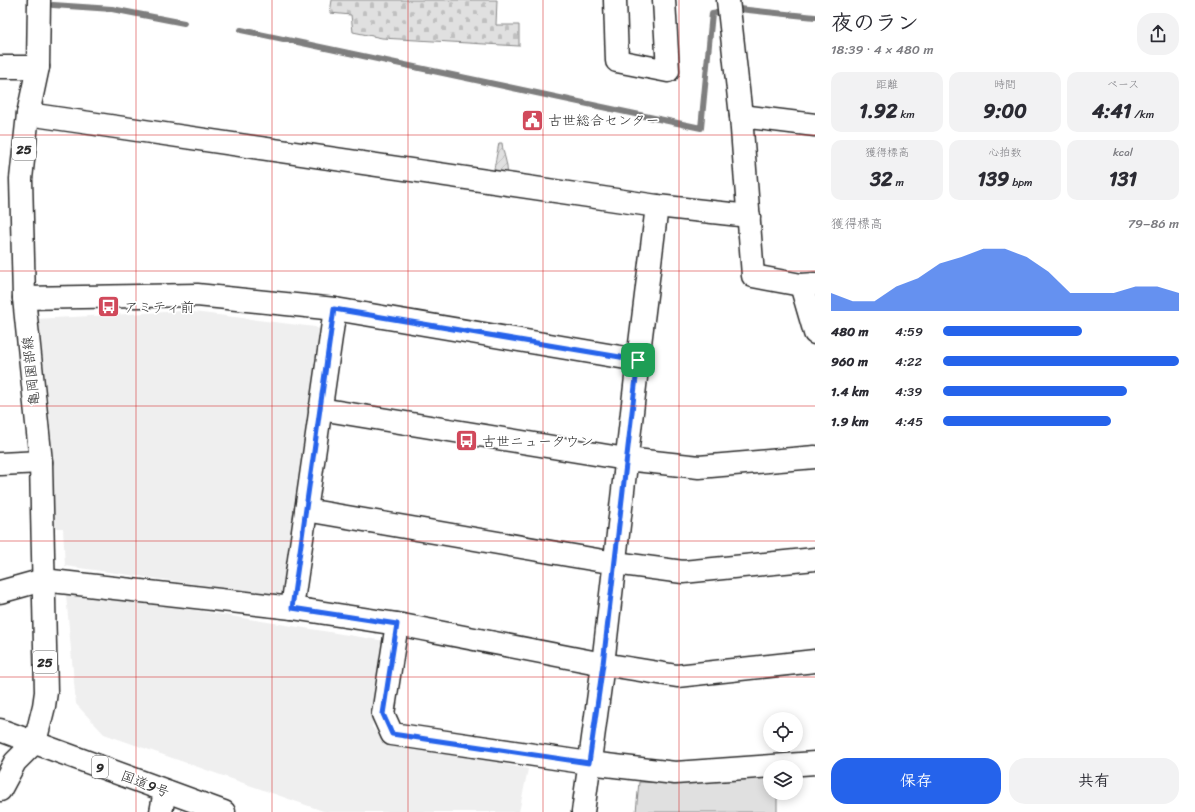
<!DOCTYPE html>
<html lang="ja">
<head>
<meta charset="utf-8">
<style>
  body { margin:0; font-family:Sriracha,"Klee One",sans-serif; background:#f2f2f3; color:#2b2b33; height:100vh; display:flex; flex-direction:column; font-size:15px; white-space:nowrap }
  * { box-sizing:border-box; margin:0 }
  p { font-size:13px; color:#7c7c81 }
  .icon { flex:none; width:22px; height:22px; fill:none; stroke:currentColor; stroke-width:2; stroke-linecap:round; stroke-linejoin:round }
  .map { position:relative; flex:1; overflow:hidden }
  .sheet { display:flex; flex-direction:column; background:#fff; width:380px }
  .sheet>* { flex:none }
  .buttons { position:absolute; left:763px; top:712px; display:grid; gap:8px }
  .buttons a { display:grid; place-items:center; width:40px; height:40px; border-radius:50%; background:#fff; box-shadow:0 2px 10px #0003; font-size:20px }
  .pin { position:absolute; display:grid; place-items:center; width:34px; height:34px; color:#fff; margin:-17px; border-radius:8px; box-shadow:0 2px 6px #0006 }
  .round { display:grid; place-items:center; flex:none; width:42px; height:42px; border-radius:16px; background:#f2f2f3 }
  .summary { display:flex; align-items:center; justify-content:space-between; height:68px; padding:0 16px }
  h1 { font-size:22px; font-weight:700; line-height:30px }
  .figures { display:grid; grid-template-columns:repeat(3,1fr); gap:6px; height:68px; padding:4px 16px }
  .figures div { display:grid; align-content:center; border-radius:10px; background:#f2f2f3; text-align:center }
  .figures b { font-size:20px; font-weight:700 }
  .figures small { font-size:11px; font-weight:400 }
  .figures p { font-size:11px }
  .chart { height:112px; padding:8px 16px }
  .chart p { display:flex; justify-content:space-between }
  .chart svg { width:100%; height:72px; margin-top:4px; fill:#2563eb; opacity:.7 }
  .button { display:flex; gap:8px; margin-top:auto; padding:8px 16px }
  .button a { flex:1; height:46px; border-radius:16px; background:#2563eb; color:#fff; font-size:16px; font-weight:700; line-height:46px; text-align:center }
  .button a+a { background:#f2f2f3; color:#2b2b33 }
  ul { padding:0 16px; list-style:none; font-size:13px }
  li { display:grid; grid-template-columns:64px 48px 1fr; align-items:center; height:30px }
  li i { height:10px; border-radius:5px; background:#2563eb }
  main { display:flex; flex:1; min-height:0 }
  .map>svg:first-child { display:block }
  .built { fill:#efefef }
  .green { fill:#e0e0e0; stroke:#868686 }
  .cemetery { fill:url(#cemetery-stones); stroke:#868686 }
  .garden { fill:url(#garden-furrows); stroke:#868686 }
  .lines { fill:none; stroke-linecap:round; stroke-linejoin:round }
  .stream { stroke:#7e7e7e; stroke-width:6 }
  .minor-casing { stroke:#2b2b2b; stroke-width:25 }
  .major-casing { stroke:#2b2b2b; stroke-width:25 }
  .highway-casing { stroke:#2b2b2b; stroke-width:25 }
  .minor { stroke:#fff; stroke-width:22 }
  .major { stroke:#fff; stroke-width:22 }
  .highway { stroke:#fff; stroke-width:22 }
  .route-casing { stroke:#fff; stroke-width:8 }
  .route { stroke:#2563eb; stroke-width:5 }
  .grid { fill:none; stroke:#d62828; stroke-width:1; stroke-opacity:0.55 }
  .labels { text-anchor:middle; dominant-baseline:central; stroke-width:3.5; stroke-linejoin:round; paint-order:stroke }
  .shield { fill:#fff; stroke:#6b6b6b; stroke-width:1 }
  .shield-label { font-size:13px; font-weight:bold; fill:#2b2b2b }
  .poi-label { font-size:14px; fill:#2b2b2b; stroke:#fff; text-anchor:start }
  .street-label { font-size:14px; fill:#2b2b2b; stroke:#fff }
</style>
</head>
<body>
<main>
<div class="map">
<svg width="815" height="812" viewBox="0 0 815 812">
  <defs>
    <pattern id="cemetery-stones" width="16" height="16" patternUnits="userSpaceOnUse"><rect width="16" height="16" fill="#e0e0e0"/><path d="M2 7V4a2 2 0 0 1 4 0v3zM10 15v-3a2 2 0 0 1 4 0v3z" fill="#c0c0c0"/></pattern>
    <pattern id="garden-furrows" width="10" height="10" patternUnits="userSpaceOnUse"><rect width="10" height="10" fill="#e0e0e0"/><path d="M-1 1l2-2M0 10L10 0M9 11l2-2" fill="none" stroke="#c0c0c0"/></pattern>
  </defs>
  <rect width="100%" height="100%" fill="#fff"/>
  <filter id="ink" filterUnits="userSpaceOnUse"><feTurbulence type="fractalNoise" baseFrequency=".025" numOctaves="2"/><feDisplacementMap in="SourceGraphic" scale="8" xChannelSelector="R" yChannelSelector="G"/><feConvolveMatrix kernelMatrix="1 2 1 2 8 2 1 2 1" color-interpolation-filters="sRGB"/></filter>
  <g filter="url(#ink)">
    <g class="built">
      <polygon points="185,311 315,327 326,333 286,589 275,595 65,566 63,528 53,528 51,449 35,319"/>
      <polygon points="66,595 187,609 385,641 372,727 385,740 401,742 528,769 519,812 326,812 104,734 76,704"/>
    </g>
    <path class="green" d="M770,776V793H777V812H636L639,782C684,784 725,781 770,776Z"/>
    <polygon class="cemetery" points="332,0 497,0 496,25 519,25 519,46 382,38 353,32 351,15 330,13"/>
    <path class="garden" d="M499,143H502C503,155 509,165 507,177L493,174Z"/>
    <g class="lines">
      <g class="stream">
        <polyline points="53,5 112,9 184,23"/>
        <polyline points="241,30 701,128 712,13 739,9 815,17"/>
      </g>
      <defs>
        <g id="minor">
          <polyline points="615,0 617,61 668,71 664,0"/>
          <polyline points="728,0 741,116 753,276 801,285 815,284"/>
          <polyline points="0,67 38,67"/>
          <polyline points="28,114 657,206 749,216"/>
          <polyline points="741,116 815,125"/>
          <polyline points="801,285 815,333"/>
          <polyline points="24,298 197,295 335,309 638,360"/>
          <polyline points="320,409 626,459 699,467 815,457"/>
          <polyline points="0,464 41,462"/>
          <polyline points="306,510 615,563 683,572 815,559"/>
          <polyline points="0,592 43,580 292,608 397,624 603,664 677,676 815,661"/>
          <polyline points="292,608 335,309"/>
          <polyline points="397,624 383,714 392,734 589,763 675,773 815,763"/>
          <polyline points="0,790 15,762 35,742"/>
          <polyline points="161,812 165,791"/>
          <polyline points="583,812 603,664 638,360 657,206"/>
        </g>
        <polyline id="major" points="35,742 44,706 46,692 41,462 24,298 21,179 28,114 38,67 39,0"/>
        <polyline id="highway" points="0,730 224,812"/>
      </defs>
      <use href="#minor" class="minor-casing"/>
      <use href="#major" class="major-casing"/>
      <use href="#highway" class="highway-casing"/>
      <use href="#minor" class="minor"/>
      <use href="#major" class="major"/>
      <use href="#highway" class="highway"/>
    </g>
  </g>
  <g class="lines" filter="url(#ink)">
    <defs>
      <polygon id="route" points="334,309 638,360 603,664 589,763 392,734 383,714 397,624 292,608"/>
    </defs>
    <use href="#route" class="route-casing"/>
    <use href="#route" class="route"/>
  </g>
  <path class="grid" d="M136,0V812M272,0V812M408,0V812M543,0V812M679,0V812M0,135H815M0,271H815M0,406H815M0,541H815M0,677H815"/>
  <defs>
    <symbol id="civic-square" viewBox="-11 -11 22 22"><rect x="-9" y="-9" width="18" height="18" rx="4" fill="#d1495b" stroke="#fff"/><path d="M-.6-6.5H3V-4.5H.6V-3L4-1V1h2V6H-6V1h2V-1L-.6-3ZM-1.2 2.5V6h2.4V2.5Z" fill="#fff"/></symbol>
    <symbol id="bus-square" viewBox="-11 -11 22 22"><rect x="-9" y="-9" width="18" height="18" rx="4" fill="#d1495b" stroke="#fff"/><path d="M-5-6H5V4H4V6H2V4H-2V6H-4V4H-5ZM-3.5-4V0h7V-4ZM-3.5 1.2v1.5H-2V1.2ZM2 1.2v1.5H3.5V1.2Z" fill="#fff"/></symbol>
  </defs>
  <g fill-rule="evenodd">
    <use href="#civic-square" x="520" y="108" width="25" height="25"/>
    <use href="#bus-square" x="96" y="294" width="25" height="25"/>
    <use href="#bus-square" x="454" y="428" width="25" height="25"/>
  </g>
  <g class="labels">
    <g class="shield">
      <rect x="12" y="138" width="24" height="22" rx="3"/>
      <rect x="33" y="651" width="24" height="22" rx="3"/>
      <rect x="92" y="756" width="16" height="22" rx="3"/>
    </g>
    <g class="shield-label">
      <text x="24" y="149">25</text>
      <text x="45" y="662">25</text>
      <text x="100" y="767">9</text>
    </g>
    <g class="poi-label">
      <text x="548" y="120">古世総合センター</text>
      <text x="124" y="307">アミティ前</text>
      <text x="482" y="441">古世ニュータウン</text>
    </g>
    <g class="street-label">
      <text transform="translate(31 371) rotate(-96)">亀岡園部線</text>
      <text transform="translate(145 784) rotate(21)">国道9号</text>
    </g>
  </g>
</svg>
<div class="buttons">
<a><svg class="icon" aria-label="locate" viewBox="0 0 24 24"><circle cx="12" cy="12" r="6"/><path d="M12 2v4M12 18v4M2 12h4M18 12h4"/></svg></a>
<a><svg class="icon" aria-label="layers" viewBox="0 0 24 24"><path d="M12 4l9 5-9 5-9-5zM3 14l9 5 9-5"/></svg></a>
</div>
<div class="pin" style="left:638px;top:360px;background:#1e9e55"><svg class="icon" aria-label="arrive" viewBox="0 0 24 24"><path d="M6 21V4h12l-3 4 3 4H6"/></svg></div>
</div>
<section class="sheet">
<div class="summary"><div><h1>夜のラン</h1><p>18:39 · 4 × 480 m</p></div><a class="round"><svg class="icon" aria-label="share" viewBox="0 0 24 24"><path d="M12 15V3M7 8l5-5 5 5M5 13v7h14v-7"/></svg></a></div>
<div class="figures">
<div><p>距離</p><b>1.92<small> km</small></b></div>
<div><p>時間</p><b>9:00</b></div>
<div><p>ペース</p><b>4:41<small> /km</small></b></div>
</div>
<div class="figures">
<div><p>獲得標高</p><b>32<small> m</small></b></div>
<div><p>心拍数</p><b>139<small> bpm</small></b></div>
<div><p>kcal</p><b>131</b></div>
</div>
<div class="chart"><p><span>獲得標高</span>79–86 m</p>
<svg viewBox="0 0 160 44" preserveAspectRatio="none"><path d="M0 44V33L10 38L20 38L30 29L40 24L50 15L60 11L70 6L80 6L90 11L100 20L110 33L120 33L130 33L140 29L150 29L160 33V44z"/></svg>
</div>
<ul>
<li><b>480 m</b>4:59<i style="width:59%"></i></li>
<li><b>960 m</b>4:22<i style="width:100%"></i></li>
<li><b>1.4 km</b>4:39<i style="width:78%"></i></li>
<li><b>1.9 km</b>4:45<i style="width:71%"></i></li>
</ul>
<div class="button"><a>保存</a><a>共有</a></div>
</section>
</main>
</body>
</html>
